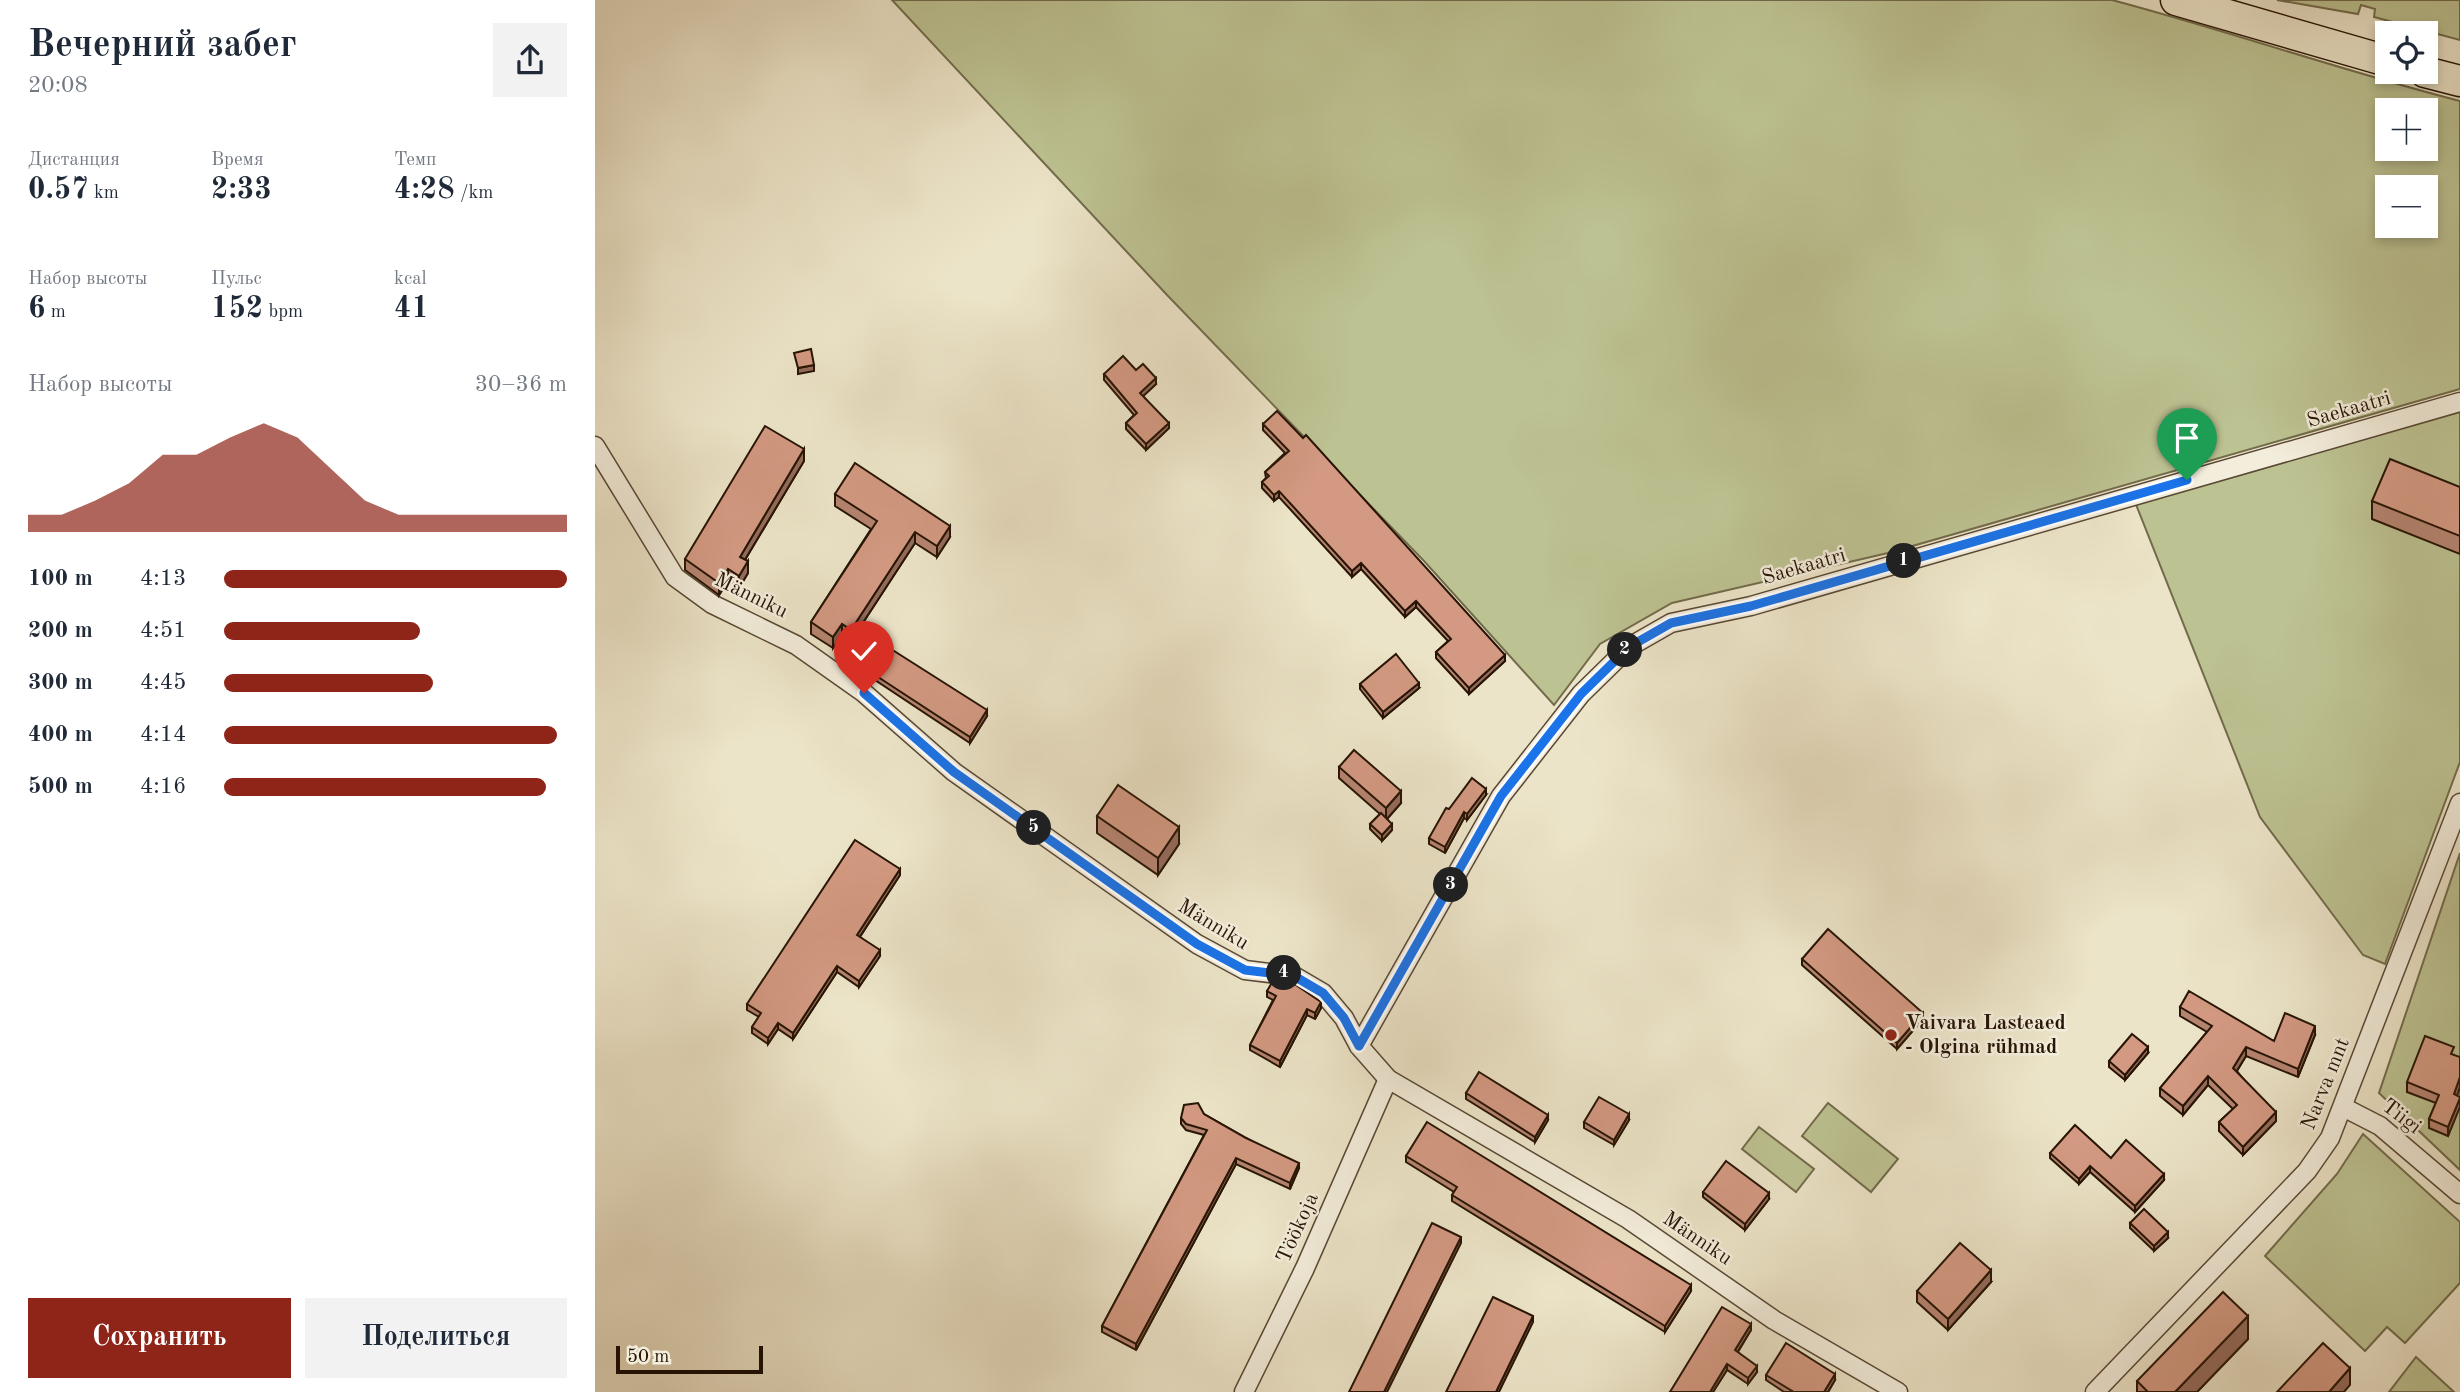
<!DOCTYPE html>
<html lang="ru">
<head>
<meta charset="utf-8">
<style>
  body { margin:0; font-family:"Old Standard TT",serif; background:#f2f2f3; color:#1f2937; height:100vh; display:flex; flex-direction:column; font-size:26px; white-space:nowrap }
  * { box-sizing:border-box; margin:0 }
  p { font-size:23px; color:#747a83 }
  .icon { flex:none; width:38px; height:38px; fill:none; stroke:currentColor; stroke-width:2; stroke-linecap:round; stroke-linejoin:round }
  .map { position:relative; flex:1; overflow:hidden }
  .sheet { display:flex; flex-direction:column; background:#fff; width:595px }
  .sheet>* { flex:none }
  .controls { position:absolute; left:1780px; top:21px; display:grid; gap:14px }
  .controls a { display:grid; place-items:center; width:63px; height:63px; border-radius:0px; background:#fff; box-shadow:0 4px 10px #0003; font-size:35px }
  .scale { position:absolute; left:21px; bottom:18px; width:147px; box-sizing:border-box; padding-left:7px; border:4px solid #271404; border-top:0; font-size:19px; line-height:24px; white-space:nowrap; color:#271404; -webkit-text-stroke:5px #f3eddb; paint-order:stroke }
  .pin { position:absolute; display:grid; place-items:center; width:60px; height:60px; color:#fff; margin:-72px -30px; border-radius:50% 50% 50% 0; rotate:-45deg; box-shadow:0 0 7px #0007 }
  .pin .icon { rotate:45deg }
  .km { position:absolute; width:35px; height:35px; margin:-18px; border-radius:50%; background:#222; color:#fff; font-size:19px; line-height:35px; text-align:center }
  .round { display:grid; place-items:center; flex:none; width:74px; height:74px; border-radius:0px; background:#f2f2f3 }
  .summary { display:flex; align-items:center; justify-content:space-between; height:119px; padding:0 28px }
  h1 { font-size:38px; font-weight:800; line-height:52px }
  .stats { display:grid; grid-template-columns:repeat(3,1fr); gap:10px; height:119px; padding:7px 28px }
  .stats div { display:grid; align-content:center }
  .stats b { font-size:30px; font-weight:800 }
  .stats small { font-size:19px; font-weight:400 }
  .stats p { font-size:19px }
  .chart { height:196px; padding:14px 28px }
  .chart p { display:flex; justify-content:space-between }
  .chart svg { width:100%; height:126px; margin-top:7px; fill:#8f2418; opacity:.7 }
  .cta { display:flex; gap:14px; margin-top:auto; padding:14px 28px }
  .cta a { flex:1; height:80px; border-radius:0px; background:#8f2418; color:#fff; font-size:28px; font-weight:800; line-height:80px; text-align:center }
  .cta a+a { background:#f2f2f3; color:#1f2937 }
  ul { padding:0 28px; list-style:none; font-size:23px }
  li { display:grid; grid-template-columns:112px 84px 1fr; align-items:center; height:52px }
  li i { height:18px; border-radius:9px; background:#8f2418 }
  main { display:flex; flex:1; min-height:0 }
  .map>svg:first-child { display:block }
  .green { fill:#bdc292; stroke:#726b4b; stroke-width:2; fill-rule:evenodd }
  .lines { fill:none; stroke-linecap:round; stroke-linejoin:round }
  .minor-casing { stroke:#584835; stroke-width:21 }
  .trunk-casing { stroke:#271404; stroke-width:33 }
  .minor { stroke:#f3eddb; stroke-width:18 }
  .trunk { stroke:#ece4c8; stroke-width:30 }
  .wall { fill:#b58470; stroke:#271404; stroke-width:2 }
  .shaded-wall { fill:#946b5b; stroke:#271404; stroke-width:2 }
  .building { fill:#d39982; stroke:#271404; stroke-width:2 }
  .route-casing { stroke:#fff; stroke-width:14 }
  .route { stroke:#1a73e8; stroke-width:9 }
  .poi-dot { fill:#8f2418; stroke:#f3eddb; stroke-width:2.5 }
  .labels { text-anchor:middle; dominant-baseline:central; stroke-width:5; stroke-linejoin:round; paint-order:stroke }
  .street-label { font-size:21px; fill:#271404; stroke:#f3eddb }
  .poi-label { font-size:21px; font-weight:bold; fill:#271404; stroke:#f3eddb; text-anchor:start }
</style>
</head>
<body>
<main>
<section class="sheet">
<div class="summary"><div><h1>Вечерний забег</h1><p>20:08</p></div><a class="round"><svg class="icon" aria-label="share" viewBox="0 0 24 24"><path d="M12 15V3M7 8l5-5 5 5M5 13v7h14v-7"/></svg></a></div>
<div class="stats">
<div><p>Дистанция</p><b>0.57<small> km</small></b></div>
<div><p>Время</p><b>2:33</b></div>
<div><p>Темп</p><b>4:28<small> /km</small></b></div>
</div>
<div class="stats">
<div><p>Набор высоты</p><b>6<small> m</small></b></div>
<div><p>Пульс</p><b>152<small> bpm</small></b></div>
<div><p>kcal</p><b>41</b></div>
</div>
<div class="chart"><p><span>Набор высоты</span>30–36 m</p>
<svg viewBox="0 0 160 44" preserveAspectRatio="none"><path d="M0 44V38L10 38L20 33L30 27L40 17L50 17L60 11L70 6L80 11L90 22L100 33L110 38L120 38L130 38L140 38L150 38L160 38V44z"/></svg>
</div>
<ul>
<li><b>100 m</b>4:13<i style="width:100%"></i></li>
<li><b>200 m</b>4:51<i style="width:57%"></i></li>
<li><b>300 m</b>4:45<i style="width:61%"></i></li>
<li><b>400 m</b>4:14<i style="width:97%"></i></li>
<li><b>500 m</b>4:16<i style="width:94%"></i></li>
</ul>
<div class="cta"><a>Сохранить</a><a>Поделиться</a></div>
</section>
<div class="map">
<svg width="1865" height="1392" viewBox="0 0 1865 1392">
  <rect width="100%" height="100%" fill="#ece4c8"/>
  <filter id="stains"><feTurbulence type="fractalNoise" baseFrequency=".00286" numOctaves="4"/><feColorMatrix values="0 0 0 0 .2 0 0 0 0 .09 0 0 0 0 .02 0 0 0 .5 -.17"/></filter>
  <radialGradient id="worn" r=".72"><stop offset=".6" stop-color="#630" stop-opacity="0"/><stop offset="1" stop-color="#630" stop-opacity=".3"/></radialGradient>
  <g class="green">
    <path d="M297,0H1517C1634,31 1748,71 1865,101V389L1293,553L1077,603L1005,644L959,705L829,561L573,296ZM1792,110H1830V149H1792ZM1792,187H1830V226H1792Z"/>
    <polygon points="1682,0 1865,0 1865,40 1779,17 1780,9 1766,5 1763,14"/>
    <polygon points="1865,410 1865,762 1790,964 1768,955 1665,817 1540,502"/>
    <polygon points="1865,853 1865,1170 1784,1093"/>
    <polygon points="1233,1103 1303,1159 1276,1192 1207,1136"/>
    <polygon points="1164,1127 1219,1169 1201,1192 1147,1149"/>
    <polygon points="1768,1134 1865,1222 1865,1283 1810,1343 1792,1327 1770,1351 1670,1256 1742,1174"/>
    <polygon points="1821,1357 1859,1392 1794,1392"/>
  </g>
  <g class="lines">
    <defs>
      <g id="minor">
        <polyline points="0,446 80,577 117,604 201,645 269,693 359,772 602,944 650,970 699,976 728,993 749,1018 764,1046 793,1079 1033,1219 1179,1320 1303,1392"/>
        <polyline points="764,1046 906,796 986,694 1034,647 1076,623 1156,606 1865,402"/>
        <polyline points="1748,1107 1785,1126 1865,1194"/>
        <polyline points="649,1392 710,1268 793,1079"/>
        <polyline points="1500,1392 1712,1171 1735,1138 1865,803"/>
      </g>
      <g id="trunk">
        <polyline points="1581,0 1792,61"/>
        <polyline points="1830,72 1865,81"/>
      </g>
    </defs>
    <use href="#minor" class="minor-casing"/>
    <use href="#trunk" class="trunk-casing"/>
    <use href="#minor" class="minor"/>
    <use href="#trunk" class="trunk"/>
  </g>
  <g class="wall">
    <polygon points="541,370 561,384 548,396 574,428 551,450 531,429 531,423 539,415 509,380 509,374"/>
    <polygon points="668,424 910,661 874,694 841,658 841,652 853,641 821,607 810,617 766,569 757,577 684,497 679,501 667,488 667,482 671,478 670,472 690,453 668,430"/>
    <polygon points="209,461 150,560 153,573 144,588 133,581 124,595 90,570 90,559"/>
    <polygon points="1865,487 1865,554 1777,519 1777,501"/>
    <polygon points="240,494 355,537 342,557 320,543 256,641 247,635 238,648 216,634 216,622 276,529 240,506"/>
    <polygon points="280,675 392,716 375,743 280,680"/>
    <polygon points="765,684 824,688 788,718 765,689"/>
    <polygon points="744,767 806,803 792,819 797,830 787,841 775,829 775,824 785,814 744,778"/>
    <polygon points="891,795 872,820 869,818 850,853 834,844 834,838 854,809"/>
    <polygon points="502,816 584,844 563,875 502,833"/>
    <polygon points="305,875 265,937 285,956 264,987 242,972 198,1039 183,1029 173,1044 157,1033 157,1027 164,1017 152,1010 152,1004"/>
    <polygon points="1207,959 1328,1019 1302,1049 1207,965"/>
    <polygon points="672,991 726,1008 720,1019 712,1015 685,1067 655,1050 655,1045 678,1000 672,997"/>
    <polygon points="1585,1007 1679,1041 1720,1035 1703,1077 1651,1056 1642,1071 1681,1121 1648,1155 1624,1131 1624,1122 1638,1109 1613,1085 1588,1115 1565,1096 1565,1088 1612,1032 1585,1016"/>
    <polygon points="1553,1053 1530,1080 1514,1067 1514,1061"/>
    <polygon points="1859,1055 1865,1087 1862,1095 1853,1136 1834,1128 1834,1119 1841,1103 1812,1092 1812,1082"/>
    <polygon points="871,1093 953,1120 940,1142 871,1099"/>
    <polygon points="609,1114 704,1168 695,1189 641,1164 541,1350 507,1332 507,1326 609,1135 591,1130 586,1124 586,1118"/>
    <polygon points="1034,1120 1019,1145 989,1128 989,1122"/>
    <polygon points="1455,1153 1516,1158 1569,1180 1540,1212 1495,1172 1484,1184 1455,1158"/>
    <polygon points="811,1156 1096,1291 1070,1332 857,1201 857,1195 859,1192 811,1162"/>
    <polygon points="1108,1192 1174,1199 1150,1230 1108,1197"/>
    <polygon points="1535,1223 1573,1238 1559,1251 1535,1228"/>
    <polygon points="1396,1282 1353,1330 1322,1302 1322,1291"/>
    <polygon points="1156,1330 1143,1352 1162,1372 1153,1384 1132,1370 1118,1392 1075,1392"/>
    <polygon points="1653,1339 1602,1392 1542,1392 1542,1381"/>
    <polygon points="1171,1375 1240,1380 1233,1392 1189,1392 1171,1380"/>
  </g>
  <g class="shaded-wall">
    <polygon points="219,365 219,371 203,374 203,368"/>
    <polygon points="561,378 561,384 545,399 545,393"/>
    <polygon points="574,423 574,428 551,450 551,444"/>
    <polygon points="209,449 209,461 145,568 145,557"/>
    <polygon points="684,491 684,497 679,501 679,495"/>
    <polygon points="355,526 355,537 342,557 342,546"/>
    <polygon points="320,532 320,543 256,641 256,630"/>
    <polygon points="153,561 153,573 144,588 144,576"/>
    <polygon points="766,563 766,569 757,577 757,571"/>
    <polygon points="133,569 133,581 124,595 124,583"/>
    <polygon points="821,601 821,607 810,617 810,611"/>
    <polygon points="247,624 247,635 238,648 238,637"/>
    <polygon points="910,655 910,661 874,694 874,688"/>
    <polygon points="824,683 824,688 788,718 788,712"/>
    <polygon points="392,710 392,716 375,743 375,737"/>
    <polygon points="891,789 891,795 872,820 872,814"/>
    <polygon points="806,791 806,803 791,820 791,808"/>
    <polygon points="869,812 869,818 850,853 850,847"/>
    <polygon points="797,824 797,830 787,841 787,835"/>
    <polygon points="584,827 584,844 563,875 563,858"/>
    <polygon points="305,869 305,875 262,941 262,935"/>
    <polygon points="285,950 285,956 264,987 264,981"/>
    <polygon points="242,966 242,972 198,1039 198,1033"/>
    <polygon points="726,1002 726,1008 720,1019 720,1013"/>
    <polygon points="712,1009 712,1015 685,1067 685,1061"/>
    <polygon points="1328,1013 1328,1019 1302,1049 1302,1043"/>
    <polygon points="183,1023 183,1029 173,1044 173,1038"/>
    <polygon points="1720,1026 1720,1035 1703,1077 1703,1069"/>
    <polygon points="1553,1047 1553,1053 1530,1080 1530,1075"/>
    <polygon points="1651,1047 1651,1056 1638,1077 1638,1068"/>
    <polygon points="1613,1076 1613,1085 1588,1115 1588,1106"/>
    <polygon points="1865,1077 1865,1087 1859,1104 1859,1094"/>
    <polygon points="1865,1098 1865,1107 1853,1136 1853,1127"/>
    <polygon points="1681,1112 1681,1121 1648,1155 1648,1147"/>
    <polygon points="1034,1114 1034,1120 1019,1145 1019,1140"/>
    <polygon points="953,1115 953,1120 940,1142 940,1137"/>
    <polygon points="641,1158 641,1164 541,1350 541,1344"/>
    <polygon points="704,1163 704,1168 695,1189 695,1183"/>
    <polygon points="1495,1166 1495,1172 1484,1184 1484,1179"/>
    <polygon points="1569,1174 1569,1180 1540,1212 1540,1206"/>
    <polygon points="1174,1193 1174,1199 1150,1230 1150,1224"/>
    <polygon points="1573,1232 1573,1238 1559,1251 1559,1246"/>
    <polygon points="866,1237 866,1243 792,1392 789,1392"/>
    <polygon points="1396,1270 1396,1282 1353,1330 1353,1319"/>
    <polygon points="1096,1285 1096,1291 1070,1332 1070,1326"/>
    <polygon points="938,1316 938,1322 904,1392 901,1392"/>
    <polygon points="1653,1316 1653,1339 1602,1392 1580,1392"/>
    <polygon points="1156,1324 1156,1330 1140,1356 1140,1350"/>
    <polygon points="1132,1364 1132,1370 1118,1392 1115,1392"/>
    <polygon points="1162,1366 1162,1372 1153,1384 1153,1378"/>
    <polygon points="1755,1368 1755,1385 1749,1392 1734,1392"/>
    <polygon points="1240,1374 1240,1380 1233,1392 1229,1392"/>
  </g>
  <g class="building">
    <polygon points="216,349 219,365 203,368 199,353"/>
    <polygon points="528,356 541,370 548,364 561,378 545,393 574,423 551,444 531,423 542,413 509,374"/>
    <polygon points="682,411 708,438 711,435 910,655 874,688 841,652 856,639 821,601 810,611 766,563 757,571 684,491 679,495 667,482 674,476 670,472 694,451 668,424"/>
    <polygon points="170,426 209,449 145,557 153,561 144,576 133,569 124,583 90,559"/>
    <polygon points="1795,459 1865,487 1865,536 1777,501"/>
    <polygon points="260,463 355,526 342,546 320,532 256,630 247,624 238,637 216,622 282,521 240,494"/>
    <polygon points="296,649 392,710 375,737 280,675"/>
    <polygon points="801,654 824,683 788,712 765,684"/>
    <polygon points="759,750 806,791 791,808 744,767"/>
    <polygon points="877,778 891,789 872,814 869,812 850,847 834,838 851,808 854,809"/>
    <polygon points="523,785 584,827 563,858 502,816"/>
    <polygon points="786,813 797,824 787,835 775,824"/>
    <polygon points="260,840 305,869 262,935 285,950 264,981 242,966 198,1033 183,1023 173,1038 157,1027 166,1013 152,1004"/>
    <polygon points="1233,929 1328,1013 1302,1043 1207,959"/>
    <polygon points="679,979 695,981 726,1002 720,1013 712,1009 685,1061 655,1045 681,996 672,991"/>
    <polygon points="1594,991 1679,1041 1690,1013 1720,1026 1703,1069 1651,1047 1638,1068 1681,1112 1648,1147 1624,1122 1642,1105 1613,1076 1588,1106 1565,1088 1617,1026 1585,1007"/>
    <polygon points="1537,1034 1553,1047 1530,1075 1514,1061"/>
    <polygon points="1830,1036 1859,1047 1856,1054 1865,1057 1865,1077 1859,1094 1865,1097 1865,1098 1853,1127 1834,1119 1844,1095 1812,1082"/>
    <polygon points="884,1072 953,1115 940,1137 871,1093"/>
    <polygon points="1004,1097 1034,1114 1019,1140 989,1122"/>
    <polygon points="603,1103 609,1114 651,1138 704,1163 695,1183 641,1158 541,1344 507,1326 612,1130 591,1124 586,1118 589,1105"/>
    <polygon points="832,1122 1096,1285 1070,1326 857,1195 862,1187 811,1156"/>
    <polygon points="1480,1125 1516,1158 1531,1140 1569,1174 1540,1206 1495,1166 1484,1179 1455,1153"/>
    <polygon points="1131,1161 1174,1193 1150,1224 1108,1192"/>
    <polygon points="1549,1209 1573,1232 1559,1246 1535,1223"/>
    <polygon points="837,1223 866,1237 789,1392 754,1392"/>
    <polygon points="1365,1243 1396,1270 1353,1319 1322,1291"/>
    <polygon points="1628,1292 1653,1316 1580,1392 1553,1392 1542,1381"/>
    <polygon points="898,1297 938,1316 901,1392 851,1392"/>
    <polygon points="1127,1307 1156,1324 1140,1350 1162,1366 1153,1378 1132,1364 1115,1392 1075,1392"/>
    <polygon points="1191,1343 1240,1374 1229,1392 1196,1392 1197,1391 1171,1375"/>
    <polygon points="1728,1343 1755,1368 1734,1392 1682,1392"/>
  </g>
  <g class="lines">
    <defs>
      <polyline id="route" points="269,693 359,772 602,944 650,970 699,976 728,993 749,1018 764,1046 906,796 986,694 1034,647 1076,623 1156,606 1592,480"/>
    </defs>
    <use href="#route" class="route-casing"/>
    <use href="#route" class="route"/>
  </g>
  <circle class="poi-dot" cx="1296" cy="1035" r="7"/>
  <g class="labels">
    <g class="street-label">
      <text transform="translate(1754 410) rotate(-16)">Saekaatri</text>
      <text transform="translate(1209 567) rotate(-16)">Saekaatri</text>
      <text transform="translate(156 596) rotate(26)">Männiku</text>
      <text transform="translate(618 925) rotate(31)">Männiku</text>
      <text transform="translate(1731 1084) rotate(-68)">Narva mnt</text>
      <text transform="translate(1806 1117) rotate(37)">Tiigi</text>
      <text transform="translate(703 1228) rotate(-66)">Töökoja</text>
      <text transform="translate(1102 1239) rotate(34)">Männiku</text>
    </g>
    <g class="poi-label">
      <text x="1310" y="1023">Vaivara Lasteaed<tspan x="1310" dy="24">- Olgina rühmad</tspan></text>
    </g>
  </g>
  <rect width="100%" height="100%" filter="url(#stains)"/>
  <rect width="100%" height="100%" fill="url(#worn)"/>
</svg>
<div class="controls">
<a><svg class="icon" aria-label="locate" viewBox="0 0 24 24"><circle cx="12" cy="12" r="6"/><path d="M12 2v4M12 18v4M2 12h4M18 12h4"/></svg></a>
<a>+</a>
<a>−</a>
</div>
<div class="scale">50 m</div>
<div class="pin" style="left:1592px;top:480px;background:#1e9e55"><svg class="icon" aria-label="arrive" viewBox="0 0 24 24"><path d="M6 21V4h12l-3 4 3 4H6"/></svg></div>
<div class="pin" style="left:269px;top:693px;background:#d93025"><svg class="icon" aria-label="check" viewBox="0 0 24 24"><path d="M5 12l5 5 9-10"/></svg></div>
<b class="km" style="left:1309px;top:561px">1</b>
<b class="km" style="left:1030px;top:650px">2</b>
<b class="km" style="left:856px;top:885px">3</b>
<b class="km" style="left:689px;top:973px">4</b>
<b class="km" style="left:439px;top:828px">5</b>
</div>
</main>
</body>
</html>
